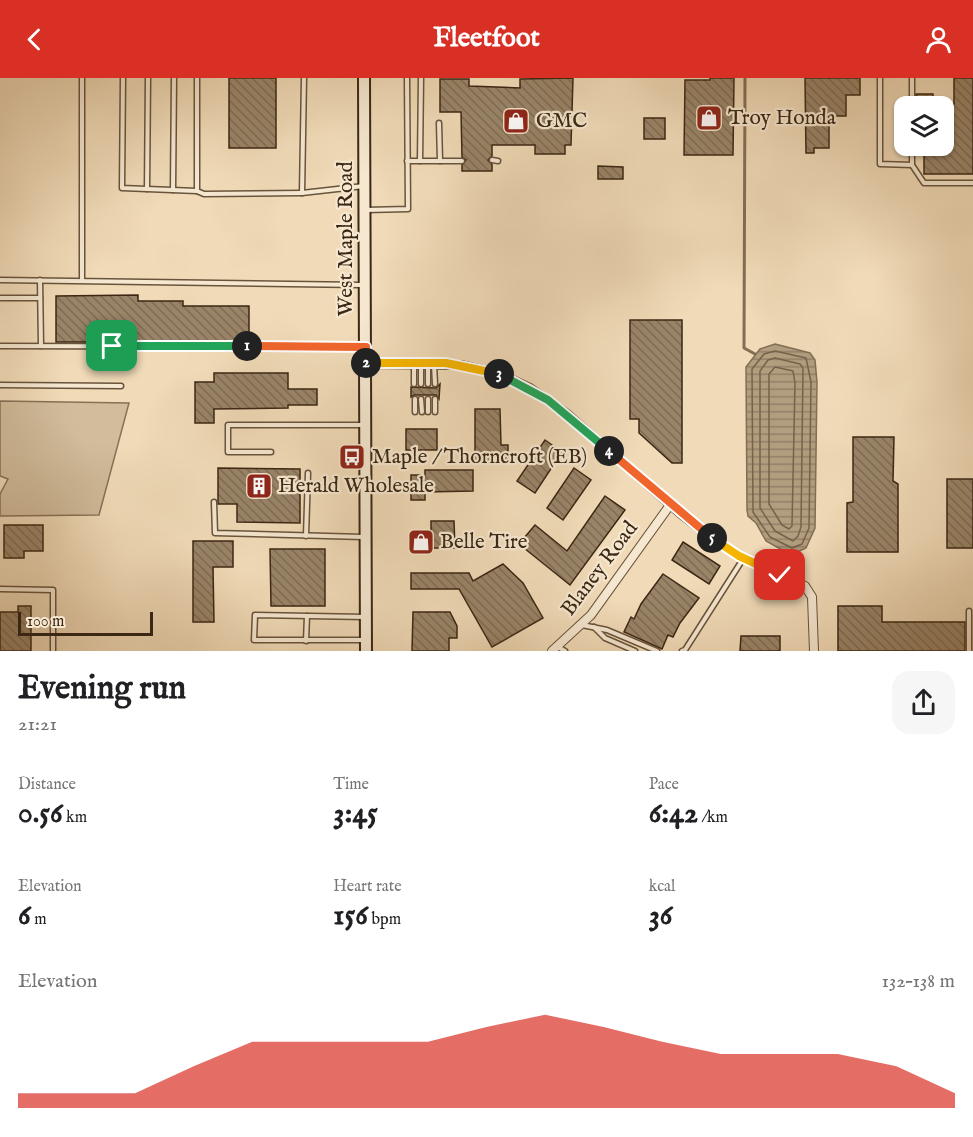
<!DOCTYPE html>
<html lang="en">
<head>
<meta charset="utf-8">
<style>
  body { margin:0; font-family:"IM FELL English",serif; background:#f6f6f6; color:#202124; height:100vh; display:flex; flex-direction:column; font-size:22px; white-space:nowrap }
  * { box-sizing:border-box; margin:0 }
  p { font-size:20px; color:#757577 }
  .icon { flex:none; width:33px; height:33px; fill:none; stroke:currentColor; stroke-width:2; stroke-linecap:round; stroke-linejoin:round }
  .map { position:relative; height:573px; overflow:hidden }
  .panel { display:flex; flex-direction:column; background:#fff; flex:1 }
  .panel>* { flex:none }
  .tools { position:absolute; left:894px; top:18px; display:grid; gap:12px }
  .tools a { display:grid; place-items:center; width:60px; height:60px; border-radius:12px; background:#fff; box-shadow:0 2px 4px #0004; font-size:30px }
  .scale { position:absolute; left:18px; bottom:15px; width:135px; box-sizing:border-box; padding-left:6px; border:3px solid #3b2713; border-top:0; font-size:16px; line-height:21px; white-space:nowrap; color:#3b2713; -webkit-text-stroke:4px #f5e7d0; paint-order:stroke }
  .pin { position:absolute; display:grid; place-items:center; width:51px; height:51px; color:#fff; margin:-26px; border-radius:12px; box-shadow:0 3px 9px #0006 }
  .km { position:absolute; width:30px; height:30px; margin:-15px; border-radius:50%; background:#222; color:#fff; font-size:16px; line-height:30px; text-align:center }
  .round { display:grid; place-items:center; flex:none; width:63px; height:63px; border-radius:18px; background:#f6f6f6 }
  .head { display:flex; align-items:center; justify-content:space-between; height:102px; padding:0 18px }
  h1 { font-size:33px; font-weight:700; line-height:45px }
  .figures { display:grid; grid-template-columns:repeat(3,1fr); gap:9px; height:102px; padding:6px 18px }
  .figures div { display:grid; align-content:center }
  .figures b { font-size:30px; font-weight:700 }
  .figures small { font-size:16px; font-weight:400 }
  .figures p { font-size:16px }
  .chart { height:168px; padding:12px 18px }
  .chart p { display:flex; justify-content:space-between }
  .chart svg { width:100%; height:108px; margin-top:6px; fill:#d93025; opacity:.7 }
  header { display:flex; justify-content:space-between; align-items:center; height:78px; padding:0 18px; background:#d93025; color:#fff; font-size:27px; font-weight:700 }
  .map>svg:first-child { display:block }
  .green { fill:#d1bc9b; stroke:#867257; stroke-width:1.5 }
  .water { fill:url(#water-rules); stroke:#826e54; stroke-width:1.5 }
  .lines { fill:none; stroke-linecap:round; stroke-linejoin:round }
  .shore { stroke:#766249; stroke-width:1.5 }
  .stream { stroke:#826e54; stroke-width:3 }
  .building { fill:url(#building-back-hatch); stroke:#3b2713; stroke-width:1.5 }
  .lane-casing { stroke:#68543c; stroke-width:7 }
  .street-casing { stroke:#68543c; stroke-width:10 }
  .secondary-casing { stroke:#3b2713; stroke-width:14 }
  .lane { stroke:#f5e7d0; stroke-width:4 }
  .street { stroke:#f5e7d0; stroke-width:8 }
  .secondary { stroke:#f5e7d0; stroke-width:10 }
  .split-1-casing { stroke:#fff; stroke-width:12 }
  .split-2-casing { stroke:#fff; stroke-width:12 }
  .split-3-casing { stroke:#fff; stroke-width:12 }
  .split-4-casing { stroke:#fff; stroke-width:12 }
  .split-5-casing { stroke:#fff; stroke-width:12 }
  .split-6-casing { stroke:#fff; stroke-width:12 }
  .split-1 { stroke:#22a559; stroke-width:8 }
  .split-2 { stroke:#f0652b; stroke-width:8 }
  .split-3 { stroke:#f5b400; stroke-width:8 }
  .split-4 { stroke:#22a559; stroke-width:8 }
  .split-5 { stroke:#f0652b; stroke-width:8 }
  .split-6 { stroke:#f5b400; stroke-width:8 }
  .labels { text-anchor:middle; dominant-baseline:central; stroke-width:4.5; stroke-linejoin:round; paint-order:stroke }
  .poi-label { font-size:21px; fill:#3b2713; stroke:#f5e7d0; text-anchor:start }
  .street-label { font-size:21px; fill:#3b2713; stroke:#f5e7d0 }
</style>
</head>
<body>
<header><svg class="icon" aria-label="back" viewBox="0 0 24 24"><path d="M15 5l-7 7 7 7"/></svg>Fleetfoot<svg class="icon" aria-label="person" viewBox="0 0 24 24"><circle cx="12" cy="8" r="4"/><path d="M4 21q1-7 8-7t8 7"/></svg></header>
<div class="map">
<svg width="973" height="573" viewBox="0 0 973 573">
  <defs>
    <pattern id="water-rules" width="6" height="5" patternUnits="userSpaceOnUse" patternTransform="scale(1.5)"><rect width="6" height="5" fill="#b29d7f"/><path d="M0 2.5h6" fill="none" stroke="#928067"/></pattern>
    <pattern id="building-back-hatch" width="6" height="6" patternUnits="userSpaceOnUse" patternTransform="scale(1.5)"><rect width="6" height="6" fill="#998468"/><path d="M-1 5l2 2M0 0l6 6M5-1l2 2" fill="none" stroke="#7e6c54"/></pattern>
  </defs>
  <rect width="100%" height="100%" fill="#f0dab7"/>
  <filter id="stains"><feTurbulence type="fractalNoise" baseFrequency=".00333" numOctaves="4"/><feColorMatrix values="0 0 0 0 .2 0 0 0 0 .09 0 0 0 0 .02 0 0 0 .5 -.17"/></filter>
  <radialGradient id="worn" r=".72"><stop offset=".6" stop-color="#630" stop-opacity="0"/><stop offset="1" stop-color="#630" stop-opacity=".3"/></radialGradient>
  <polygon class="green" points="0,323 129,325 99,437 0,438 0,416 8,401 0,398"/>
  <polygon class="water" points="775,266 810,275 815,282 817,304 815,450 806,470 791,477 766,463 756,445 748,438 747,432 746,289 760,271"/>
  <g class="lines">
    <g class="shore">
      <polygon points="775,273 806,280 811,304 809,450 802,466 792,470 770,459 753,434 752,291 764,276"/>
      <polygon points="775,280 800,286 803,290 801,449 798,458 793,463 775,453 760,430 760,293 768,282"/>
      <polygon points="775,289 793,293 795,305 792,448 789,451 782,447 769,426 769,296"/>
    </g>
    <polyline class="stream" points="745,0 744,270 755,276"/>
  </g>
  <g class="building">
    <rect x="229" y="0" width="47" height="70"/>
    <polygon points="573,0 571,67 565,67 565,76 535,76 535,67 492,67 492,78 488,82 492,86 492,93 462,93 462,87 466,82 462,79 461,34 440,34 440,1 469,1 469,8 520,10 520,1"/>
    <polygon points="710,0 734,0 733,77 684,77 685,2 710,2"/>
    <polygon points="805,0 860,0 860,17 846,17 846,38 829,38 829,70 814,70 814,75 806,75"/>
    <polygon points="954,0 973,0 973,96 924,96 924,74 932,74 932,68 944,68 944,26 954,26"/>
    <rect x="916" y="16" width="17" height="12"/>
    <rect x="644" y="40" width="21" height="21"/>
    <polygon points="598,88 623,89 623,101 598,101"/>
    <polygon points="138,217 138,223 183,223 183,228 249,228 249,264 56,264 56,218"/>
    <polygon points="630,242 682,242 682,385 672,385 639,355 639,341 630,341"/>
    <polygon points="214,295 288,295 288,311 317,311 317,327 288,327 288,330 214,331 214,345 195,345 195,304 214,304"/>
    <polygon points="440,306 439,321 436,317 414,317 411,319 411,309 436,310"/>
    <polygon points="475,331 500,331 501,367 508,367 508,384 475,384"/>
    <rect x="406" y="351" width="31" height="21"/>
    <polygon points="853,359 894,359 893,403 898,406 898,474 847,474 847,425 853,424"/>
    <polygon points="545,362 562,374 535,415 517,403"/>
    <polygon points="218,390 300,391 300,445 237,444 237,426 218,426"/>
    <polygon points="574,390 591,402 563,442 547,430"/>
    <polygon points="425,392 473,392 473,413 425,414 425,422 411,422 411,397 425,397"/>
    <rect x="947" y="401" width="26" height="69"/>
    <polygon points="605,418 625,432 570,507 519,466 535,447 567,473"/>
    <polygon points="431,443 454,443 455,470 410,470 410,459 431,460"/>
    <polygon points="4,447 43,447 43,473 24,473 24,480 4,480"/>
    <polygon points="193,463 233,463 233,489 213,489 214,544 193,544"/>
    <polygon points="683,464 720,488 709,506 672,482"/>
    <polygon points="270,471 325,471 325,528 271,528"/>
    <polygon points="503,486 523,505 543,540 492,569 459,511 411,511 411,495 469,495 473,503"/>
    <polygon points="663,496 699,520 680,545 673,559 668,557 662,571 624,554 631,539 634,541 641,526"/>
    <polygon points="18,528 31,528 31,573 0,573 0,534 18,534"/>
    <polygon points="838,528 882,528 882,544 965,544 965,573 838,573"/>
    <polygon points="413,534 450,534 457,548 457,560 449,560 449,573 412,573"/>
    <polygon points="741,558 780,558 780,573 740,573"/>
  </g>
  <g class="lines">
    <defs>
      <g id="lane">
        <polyline points="123,0 122,110 197,113"/>
        <polyline points="197,0 197,113 204,116 302,115"/>
        <polyline points="304,0 302,115 364,108"/>
        <polyline points="880,0 880,86 912,87"/>
        <polyline points="912,28 912,0"/>
        <polyline points="439,45 440,83"/>
        <polyline points="912,68 912,87 924,105 973,105"/>
        <polyline points="492,82 498,83"/>
        <polyline points="407,83 462,83"/>
        <polyline points="420,83 421,0"/>
        <polyline points="147,111 148,0"/>
        <polyline points="173,112 174,0"/>
        <polyline points="366,132 408,131 407,0"/>
        <polyline points="0,202 362,207"/>
        <polyline points="40,202 41,268"/>
        <polyline points="82,202 82,0"/>
        <polyline points="0,220 40,220"/>
        <polyline points="0,268 362,269"/>
        <polyline points="414,286 414,306"/>
        <polyline points="421,286 421,306"/>
        <polyline points="428,286 428,306"/>
        <polyline points="434,286 435,306"/>
        <polyline points="0,307 121,308"/>
        <polyline points="415,321 415,334"/>
        <polyline points="421,321 422,334"/>
        <polyline points="428,321 428,334"/>
        <polyline points="435,321 435,334"/>
        <polyline points="271,374 228,374 228,347 365,347"/>
        <polyline points="214,424 215,455 363,459"/>
        <polyline points="306,458 308,395"/>
        <polyline points="0,511 53,512 53,573"/>
        <polyline points="969,533 969,573"/>
        <polyline points="365,539 255,537 254,562 366,562"/>
        <polyline points="582,547 607,552 657,573"/>
        <polyline points="594,549 605,560 635,573"/>
        <polyline points="306,563 307,538"/>
        <polyline points="558,569 565,573"/>
        <polyline points="682,573 685,572 743,481"/>
      </g>
      <g id="street">
        <polyline points="366,286 462,287 500,296 530,310 566,335 681,436 716,463 739,478 805,508 812,519 814,573"/>
        <polyline points="552,573 591,537 670,427"/>
      </g>
      <polyline id="secondary" points="364,0 366,573"/>
    </defs>
    <use href="#lane" class="lane-casing"/>
    <use href="#street" class="street-casing"/>
    <use href="#secondary" class="secondary-casing"/>
    <use href="#lane" class="lane"/>
    <use href="#street" class="street"/>
    <use href="#secondary" class="secondary"/>
  </g>
  <g class="lines">
    <defs>
      <polyline id="split-1" points="112,268 247,268"/>
      <polyline id="split-2" points="247,268 366,269 366,285"/>
      <polyline id="split-3" points="366,285 446,285 499,296"/>
      <polyline id="split-4" points="499,296 548,322 609,373"/>
      <polyline id="split-5" points="609,373 712,460"/>
      <polyline id="split-6" points="712,460 739,478 780,497"/>
    </defs>
    <use href="#split-1" class="split-1-casing"/>
    <use href="#split-2" class="split-2-casing"/>
    <use href="#split-3" class="split-3-casing"/>
    <use href="#split-4" class="split-4-casing"/>
    <use href="#split-5" class="split-5-casing"/>
    <use href="#split-6" class="split-6-casing"/>
    <use href="#split-1" class="split-1"/>
    <use href="#split-2" class="split-2"/>
    <use href="#split-3" class="split-3"/>
    <use href="#split-4" class="split-4"/>
    <use href="#split-5" class="split-5"/>
    <use href="#split-6" class="split-6"/>
  </g>
  <defs>
    <symbol id="shop-square" viewBox="-11 -11 22 22"><rect x="-9" y="-9" width="18" height="18" rx="4" fill="#8f2418" stroke="#f5e7d0"/><path d="M-5-2.5h2.3a2.7 3.5 0 0 1 5.4 0H5L5.5 6h-11ZM-1.5-2.5h3a1.5 2.3 0 0 0-3 0Z" fill="#fff"/></symbol>
    <symbol id="bus-square" viewBox="-11 -11 22 22"><rect x="-9" y="-9" width="18" height="18" rx="4" fill="#8f2418" stroke="#f5e7d0"/><path d="M-5-6H5V4H4V6H2V4H-2V6H-4V4H-5ZM-3.5-4V0h7V-4ZM-3.5 1.2v1.5H-2V1.2ZM2 1.2v1.5H3.5V1.2Z" fill="#fff"/></symbol>
    <symbol id="building-square" viewBox="-11 -11 22 22"><rect x="-9" y="-9" width="18" height="18" rx="4" fill="#8f2418" stroke="#f5e7d0"/><path d="M-4-6H4V6H1V3H-1V6H-4ZM-2.5-4.3h1.7v1.8h-1.7ZM.8-4.3h1.7v1.8H.8ZM-2.5-1h1.7V.8h-1.7ZM.8-1h1.7V.8H.8Z" fill="#fff"/></symbol>
  </defs>
  <g fill-rule="evenodd">
    <use href="#shop-square" x="694" y="25" width="30" height="30"/>
    <use href="#shop-square" x="501" y="28" width="30" height="30"/>
    <use href="#bus-square" x="337" y="364" width="30" height="30"/>
    <use href="#building-square" x="244" y="393" width="30" height="30"/>
    <use href="#shop-square" x="406" y="449" width="30" height="30"/>
  </g>
  <g class="labels">
    <g class="poi-label">
      <text x="728" y="40">Troy Honda</text>
      <text x="536" y="43">GMC</text>
      <text x="372" y="379">Maple / Thorncroft (EB)</text>
      <text x="278" y="408">Herald Wholesale</text>
      <text x="440" y="464">Belle Tire</text>
    </g>
    <g class="street-label">
      <text transform="translate(346 161) rotate(-90)">West Maple Road</text>
      <text transform="translate(600 491) rotate(-53)">Blaney Road</text>
    </g>
  </g>
  <rect width="100%" height="100%" filter="url(#stains)"/>
  <rect width="100%" height="100%" fill="url(#worn)"/>
</svg>
<div class="tools">
<a><svg class="icon" aria-label="layers" viewBox="0 0 24 24"><path d="M12 4l9 5-9 5-9-5zM3 14l9 5 9-5"/></svg></a>
</div>
<div class="scale">100 m</div>
<div class="pin" style="left:112px;top:268px;background:#1e9e55"><svg class="icon" aria-label="arrive" viewBox="0 0 24 24"><path d="M6 21V4h12l-3 4 3 4H6"/></svg></div>
<div class="pin" style="left:780px;top:497px;background:#d93025"><svg class="icon" aria-label="check" viewBox="0 0 24 24"><path d="M5 12l5 5 9-10"/></svg></div>
<b class="km" style="left:247px;top:268px">1</b>
<b class="km" style="left:366px;top:285px">2</b>
<b class="km" style="left:499px;top:296px">3</b>
<b class="km" style="left:609px;top:373px">4</b>
<b class="km" style="left:712px;top:460px">5</b>
</div>
<section class="panel">
<div class="head"><div><h1>Evening run</h1><p>21:21</p></div><a class="round"><svg class="icon" aria-label="share" viewBox="0 0 24 24"><path d="M12 15V3M7 8l5-5 5 5M5 13v7h14v-7"/></svg></a></div>
<div class="figures">
<div><p>Distance</p><b>0.56<small> km</small></b></div>
<div><p>Time</p><b>3:45</b></div>
<div><p>Pace</p><b>6:42<small> /km</small></b></div>
</div>
<div class="figures">
<div><p>Elevation</p><b>6<small> m</small></b></div>
<div><p>Heart rate</p><b>156<small> bpm</small></b></div>
<div><p>kcal</p><b>36</b></div>
</div>
<div class="chart"><p><span>Elevation</span>132–138 m</p>
<svg viewBox="0 0 160 44" preserveAspectRatio="none"><path d="M0 44V38L10 38L20 38L30 27L40 17L50 17L60 17L70 17L80 11L90 6L100 11L110 17L120 22L130 22L140 22L150 27L160 38V44z"/></svg>
</div>
</section>
</body>
</html>
